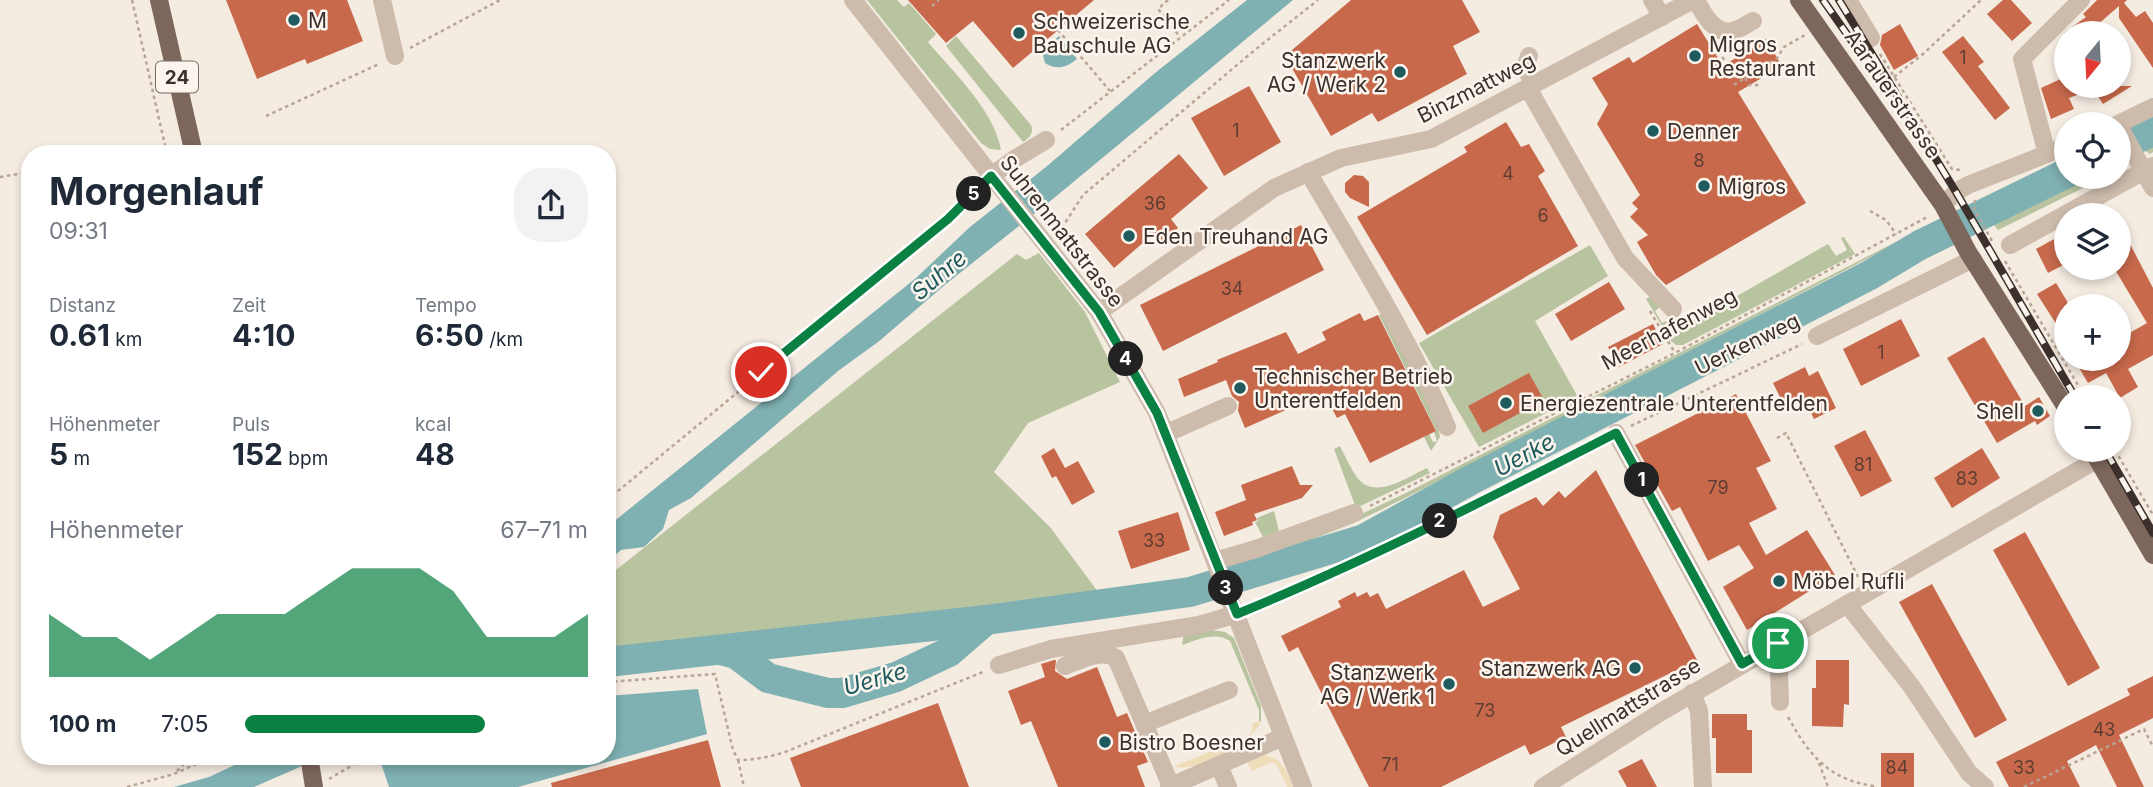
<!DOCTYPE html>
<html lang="de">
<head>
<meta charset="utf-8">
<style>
  body { margin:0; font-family:Inter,sans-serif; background:#f2f2f3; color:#1f2937; height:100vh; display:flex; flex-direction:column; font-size:26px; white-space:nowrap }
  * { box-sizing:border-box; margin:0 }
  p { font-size:23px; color:#747a83 }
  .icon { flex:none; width:38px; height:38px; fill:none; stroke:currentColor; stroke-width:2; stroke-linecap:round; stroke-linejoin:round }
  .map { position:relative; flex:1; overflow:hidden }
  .sheet { position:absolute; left:21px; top:145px; width:595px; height:620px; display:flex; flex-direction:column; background:#fff; border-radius:28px; box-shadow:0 4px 10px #0003 }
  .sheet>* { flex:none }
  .needle { width:46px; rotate:198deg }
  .tools { position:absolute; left:2054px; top:21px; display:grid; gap:14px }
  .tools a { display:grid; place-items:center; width:77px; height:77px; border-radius:50%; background:#fff; box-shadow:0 4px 10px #0003; font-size:35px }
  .pin { position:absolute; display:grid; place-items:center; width:60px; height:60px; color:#fff; margin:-30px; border:4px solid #fff; border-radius:50%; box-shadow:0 2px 7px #0007 }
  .km { position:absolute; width:35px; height:35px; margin:-18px; border-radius:50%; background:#222; color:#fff; font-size:19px; line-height:35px; text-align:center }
  .round { display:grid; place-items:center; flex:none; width:74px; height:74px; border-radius:28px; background:#f2f2f3 }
  .head { display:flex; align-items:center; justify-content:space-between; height:119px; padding:0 28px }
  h1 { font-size:38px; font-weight:700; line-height:52px }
  .stats { display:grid; grid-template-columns:repeat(3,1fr); gap:10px; height:119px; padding:7px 28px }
  .stats div { display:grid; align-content:center }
  .stats b { font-size:30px; font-weight:700 }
  .stats small { font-size:19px; font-weight:400 }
  .stats p { font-size:19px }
  .chart { height:196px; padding:14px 28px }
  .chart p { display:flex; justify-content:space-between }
  .chart svg { width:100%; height:126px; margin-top:7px; fill:#0b8043; opacity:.7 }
  ul { padding:0 28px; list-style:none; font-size:23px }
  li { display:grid; grid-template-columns:112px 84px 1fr; align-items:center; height:52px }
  li i { height:18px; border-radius:9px; background:#0b8043 }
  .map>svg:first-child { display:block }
  .green { fill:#b8c4a0 }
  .sand { fill:#efdcb8 }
  .water { fill:#7fb0b2 }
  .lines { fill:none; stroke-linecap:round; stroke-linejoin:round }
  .river { stroke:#7fb0b2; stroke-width:30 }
  .building { fill:#c8694b }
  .path { stroke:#b9a596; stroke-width:2.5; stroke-dasharray:3.5 3.5; stroke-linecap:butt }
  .minor { stroke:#cdbbac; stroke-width:18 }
  .major { stroke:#7d675c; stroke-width:18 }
  .rail-casing { stroke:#3b302b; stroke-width:8 }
  .rail { stroke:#fbf5ee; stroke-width:5; stroke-dasharray:16; stroke-linecap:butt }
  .major-bridge { stroke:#7d675c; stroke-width:18 }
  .route-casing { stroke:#fff; stroke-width:14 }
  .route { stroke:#0b8043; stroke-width:9 }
  .poi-dot { fill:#1f5a5e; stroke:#fbf5ee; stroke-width:2.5 }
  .labels { text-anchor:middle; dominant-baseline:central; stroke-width:5; stroke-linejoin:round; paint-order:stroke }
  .number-label { font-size:18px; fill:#5e3e33 }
  .shield { fill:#fbf5ee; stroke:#756b66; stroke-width:2 }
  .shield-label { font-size:19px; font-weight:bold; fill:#3b302b }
  .poi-label { font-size:21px; fill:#3b302b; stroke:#fbf5ee; text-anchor:start }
  .street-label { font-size:21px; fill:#3b302b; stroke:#fbf5ee }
  .water-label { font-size:23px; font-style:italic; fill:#1f5a5e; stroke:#fbf5ee }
</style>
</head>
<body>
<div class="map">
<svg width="2153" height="787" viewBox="0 0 2153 787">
  <rect width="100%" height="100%" fill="#f4ebe1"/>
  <g class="green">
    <path d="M867,0H897L904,7L909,3L936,34L928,42C954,73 994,110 1001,150L990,149L981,143Z"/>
    <path d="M956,36L1031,125C1034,133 1030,137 1023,142L946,46Z"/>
    <polygon points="2153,117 2153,152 2150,154 2140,147 2134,133 2141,123"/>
    <polygon points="2067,159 2067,177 2105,177 1998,230 1979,205 1982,198"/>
    <polygon points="1921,229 1921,231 1409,496 1356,522 1253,563 1257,556 1353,518 1408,492"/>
    <polygon points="1844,237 1855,254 1683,345 1676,345 1671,341 1646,299 1651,296 1659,308 1655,311 1662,323 1667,321 1674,332 1828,244 1836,256 1847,250 1841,238"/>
    <polygon points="1590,245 1608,276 1535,321 1578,397 1479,447 1419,343"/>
    <polygon points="1039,253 1085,312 1120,382 1028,423 994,472 1050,527 1101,596 607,651 607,577 1017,254 1026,260"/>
    <polygon points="1383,314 1436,416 1440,437 1431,451 1424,437 1429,434 1433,442 1437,441 1434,432 1436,430 1379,315"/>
    <path d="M1340,446C1345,456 1350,467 1356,476C1374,502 1407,477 1427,468L1430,473L1356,508L1334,449Z"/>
    <polygon points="1274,511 1279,531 1263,537 1255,522 1258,521 1257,518"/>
    <path d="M1211,630L1225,632L1234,638L1261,706V721H1259V710L1230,641C1215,631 1197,640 1182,645L1184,632Z"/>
  </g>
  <g class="sand">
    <path d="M1261,721C1255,741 1195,775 1175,766L1249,736L1253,728L1252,724Z"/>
    <path d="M1263,755C1282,757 1287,772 1293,787H1287L1277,765L1272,762L1252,771L1246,760Z"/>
  </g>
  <g class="water">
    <polygon points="1247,0 1293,0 1054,198 946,284 878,342 838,371 691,498 669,510 663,529 644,547 621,550 607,562 607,527 916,278 970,227 1046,167 1155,73"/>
    <path d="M1059,36L1077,59C1067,67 1057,71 1045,63L1042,51Z"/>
    <polygon points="698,689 707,734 518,787 389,787 381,763 393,756 607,756 607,696"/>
    <polygon points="254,756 325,756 254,787 174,787 209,777"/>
  </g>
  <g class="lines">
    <g class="river">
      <polyline points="2119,147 2153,131"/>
      <polyline points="720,650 736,654 768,678 828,693 842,693 896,677 949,652 986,620"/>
      <polyline points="607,662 986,620 1190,592 1364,539 1469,481 1870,275 1920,245 2067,173"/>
    </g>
  </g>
  <g class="building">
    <polygon points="226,0 347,0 363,41 307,64 305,59 257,79"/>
    <polygon points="908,0 1094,0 1013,68 973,21 946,43"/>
    <polygon points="1351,0 1462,0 1480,32 1453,46 1467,74 1378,122 1372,113 1331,136 1285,56"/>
    <polygon points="2003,0 2011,0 2032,23 2012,41 1987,14"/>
    <polygon points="2097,0 2127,0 2124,3 2136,17 2145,11 2153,23 2153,68 2119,18 2119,6 2088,33 2064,33 2086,17 2083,14"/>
    <polygon points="1697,24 1723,66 1766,39 1782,66 1738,92 1806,203 1666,285 1656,275 1637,242 1648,235 1630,217 1638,209 1632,203 1640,195 1597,124 1608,104 1592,78 1629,57 1633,63"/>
    <polygon points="1900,24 1918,56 1894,70 1880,45 1882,35"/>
    <polygon points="1963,36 1984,62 1978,66 2010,108 1995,120 1942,52"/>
    <polygon points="2067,76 2067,86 2132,86 2103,104 2093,89 2069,98 2074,109 2051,119 2041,88"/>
    <polygon points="1249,86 1281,142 1224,176 1191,118"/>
    <polygon points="1506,122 1521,147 1529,144 1545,171 1538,176 1578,246 1427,335 1357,217 1467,152 1464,147"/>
    <polygon points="1179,154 1208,188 1171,219 1178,228 1159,244 1152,235 1114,268 1085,234"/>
    <polygon points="1354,175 1363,176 1369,182 1369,207 1350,198 1345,192 1345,183"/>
    <polygon points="2119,223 2153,288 2153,355 2128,369 2138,387 2120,398 2106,373 2088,383 2074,359 2119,359 2119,339 2147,323 2114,268 2119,268"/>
    <polygon points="1301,225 1324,270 1163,351 1140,305"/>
    <polygon points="2067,232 2067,263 2048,273 2036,249"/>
    <polygon points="1609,282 1625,309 1571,341 1555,314"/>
    <polygon points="2056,283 2067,301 2067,341 2037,294"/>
    <polygon points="1360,313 1364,321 1378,315 1436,431 1370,463 1345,414 1337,418 1324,393 1245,428 1238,411 1239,402 1232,396 1226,380 1184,397 1178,379 1218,362 1217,360 1286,332 1298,354 1326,340 1322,332"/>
    <polygon points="1901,319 1920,356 1861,386 1843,349"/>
    <polygon points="1653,324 1663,344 1619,367 1608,347"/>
    <polygon points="1984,337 2025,406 2039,397 2050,416 2037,425 2035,421 1997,443 1947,358"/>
    <polygon points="1805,367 1809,376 1818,371 1836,408 1814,419 1804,398 1785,407 1773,383"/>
    <polygon points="1529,373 1544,400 1483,433 1468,406"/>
    <polygon points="1736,394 1771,461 1756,468 1777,509 1749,523 1766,555 1807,530 1835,575 1747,630 1723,587 1754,568 1739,545 1708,561 1680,507 1672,511 1635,445"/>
    <polygon points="1865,430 1892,481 1861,497 1834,446"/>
    <polygon points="1054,448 1065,468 1078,461 1095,492 1072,505 1056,476 1052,478 1041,456"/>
    <polygon points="1982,448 2000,478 1952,508 1934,478"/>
    <polygon points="1292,466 1300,485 1313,485 1302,498 1254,514 1257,520 1252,522 1253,525 1224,536 1215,512 1246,500 1241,485"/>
    <polygon points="1596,470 1697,660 1561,727 1566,737 1530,755 1525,745 1441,787 1369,787 1298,647 1289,652 1281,636 1341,607 1338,601 1355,592 1357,597 1367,592 1370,597 1378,593 1386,609 1464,570 1483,607 1520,589 1493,537 1500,515 1536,497 1543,506 1559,491 1565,498"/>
    <polygon points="1178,512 1190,550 1131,569 1118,531"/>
    <polygon points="2025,532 2100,668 2068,686 1993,550"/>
    <polygon points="1932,584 2007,720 1975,738 1899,602"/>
    <polygon points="1054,660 1056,660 1055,671 1067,679 1097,667 1117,717 1127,713 1148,762 1137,766 1145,787 1058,787 1031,721 1021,725 1008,691 1045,677 1041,664"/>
    <polygon points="1816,660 1849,660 1849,705 1844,704 1843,727 1812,726 1812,688 1816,688"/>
    <polygon points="2153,676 2153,718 2119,735 2144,787 2117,787 2096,745 2067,761 2080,787 2009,787 1996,762 2130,695 2127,689"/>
    <polygon points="938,703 969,787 801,787 790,758"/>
    <polygon points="1712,714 1747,714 1747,730 1752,730 1752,773 1716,773 1716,738 1712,738"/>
    <polygon points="708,740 721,787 552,787 551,783"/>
    <rect x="1881" y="753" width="33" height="34"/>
    <polygon points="1642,759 1657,787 1627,787 1618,771"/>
  </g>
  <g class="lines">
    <g class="path">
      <polyline points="132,0 167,154"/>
      <polyline points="1168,0 1158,9 1180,37"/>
      <polyline points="932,6 939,0"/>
      <polyline points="1058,30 1110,91"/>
      <polyline points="1715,45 1737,81"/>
      <polyline points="410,48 500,0"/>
      <polyline points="1880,54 1952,169 1960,170"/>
      <polyline points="1894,77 1923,54 1981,0"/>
      <polyline points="1745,78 1749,85 1759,85"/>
      <polyline points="1734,85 1777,58 1784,47 1805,35"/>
      <polyline points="266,116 379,64"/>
      <polyline points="1061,130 1229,0"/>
      <polyline points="137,154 166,149"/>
      <polyline points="0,177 30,172"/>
      <polyline points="1975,200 1974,209 1992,241"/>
      <polyline points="1870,211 1886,220 1896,234"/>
      <polyline points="1058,234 1083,195 1256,49 1318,0"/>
      <polyline points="2005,261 2085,397"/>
      <polyline points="1650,311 1675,353"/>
      <polyline points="1631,426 1802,344"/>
      <polyline points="1777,438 1786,433 1858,577"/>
      <polyline points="2115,450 2153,515"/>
      <polyline points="607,500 948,219 979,189"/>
      <polyline points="1370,506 1675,353 1929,216"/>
      <path d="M1253,608C1371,559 1486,499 1600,441"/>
      <path d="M607,682L715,674L733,750L738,760C755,760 769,757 785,752L983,672"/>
      <path d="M1788,717C1809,755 1829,780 1874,786"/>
      <polyline points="738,760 744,787"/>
      <polyline points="1819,763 1828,787"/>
      <polyline points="177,771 183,765 184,756"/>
      <polyline points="329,779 368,756"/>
      <polyline points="127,787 174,774 214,756"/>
      <polyline points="2024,787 2144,729 2153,747"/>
    </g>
    <g class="minor">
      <polyline points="382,0 395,56"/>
      <polyline points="853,0 1099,312 1157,413 1303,787"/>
      <polyline points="1652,0 1662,17"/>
      <path d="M1696,0C1703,13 1714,35 1732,31C1739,30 1747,24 1753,21"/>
      <polyline points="1848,0 1871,38"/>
      <polyline points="1529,56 1525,67 1534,85"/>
      <polyline points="1528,88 1625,258 1673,309"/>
      <polyline points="2118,124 2153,107"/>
      <polyline points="2119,126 2153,188"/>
      <polyline points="2047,154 2022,59 2081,0"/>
      <path d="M1308,172C1357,256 1409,338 1447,427"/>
      <polyline points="991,176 1013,160 1046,140"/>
      <polyline points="1943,205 1956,192 1968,185 2067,146"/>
      <polyline points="2010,245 2153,166"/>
      <polyline points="1099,312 1274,188 1341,158 1431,139 1693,0"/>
      <polyline points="1817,336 1973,259"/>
      <polyline points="1616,433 1742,664"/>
      <polyline points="1165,434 1228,406"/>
      <polyline points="1215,561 1256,549 1354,513"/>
      <polyline points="1847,604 1912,687 1969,773 1985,787"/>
      <polyline points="1778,644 1780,702"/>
      <polyline points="999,665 1051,649 1199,625 1237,614"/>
      <path d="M1065,666C1081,660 1099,649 1116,658L1171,786"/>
      <polyline points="1692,693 1699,711 1703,787"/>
      <polyline points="1144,724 1229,690"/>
      <polyline points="1219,765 1228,787"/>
      <polyline points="1169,787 1283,737"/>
      <polyline points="1543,787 1661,712 2098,459"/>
    </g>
    <g class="major">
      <polyline points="159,0 194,154"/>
      <polyline points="1799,0 1943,205 1968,252 2067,409"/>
      <polyline points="2092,450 2153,555"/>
    </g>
    <defs>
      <g id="rail">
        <polyline points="1823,0 1863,57"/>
        <polyline points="1839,0 1956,192 2075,397"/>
        <polyline points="2105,450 2153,533"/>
      </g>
    </defs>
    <use href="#rail" class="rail-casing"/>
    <use href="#rail" class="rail"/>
    <polyline class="major-bridge" points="309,756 314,787"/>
  </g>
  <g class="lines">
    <defs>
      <path id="route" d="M761,372L948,219L991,176L1099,312L1157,413L1237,614C1366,561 1492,497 1616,433L1742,664L1778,643"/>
    </defs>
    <use href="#route" class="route-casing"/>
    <use href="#route" class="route"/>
  </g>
  <g class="poi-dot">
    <circle cx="294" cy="20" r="7"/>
    <circle cx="1019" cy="33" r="7"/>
    <circle cx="1695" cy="56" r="7"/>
    <circle cx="1400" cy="72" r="7"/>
    <circle cx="1653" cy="131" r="7"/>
    <circle cx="1704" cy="186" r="7"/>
    <circle cx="1129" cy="236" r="7"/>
    <circle cx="1240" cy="388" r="7"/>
    <circle cx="1506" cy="403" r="7"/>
    <circle cx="2038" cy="411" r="7"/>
    <circle cx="1779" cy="581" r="7"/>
    <circle cx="1635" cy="668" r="7"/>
    <circle cx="1449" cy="684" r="7"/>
    <circle cx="1105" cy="742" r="7"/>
  </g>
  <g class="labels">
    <g class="number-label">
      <text x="1963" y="57">1</text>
      <text x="1236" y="130">1</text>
      <text x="1699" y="160">8</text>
      <text x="1508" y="173">4</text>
      <text x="1155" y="203">36</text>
      <text x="1543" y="215">6</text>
      <text x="1232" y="288">34</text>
      <text x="1881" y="352">1</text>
      <text x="1863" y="464">81</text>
      <text x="1967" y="478">83</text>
      <text x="1718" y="487">79</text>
      <text x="1154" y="540">33</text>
      <text x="1485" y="710">73</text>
      <text x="2104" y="729">43</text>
      <text x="1390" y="764">71</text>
      <text x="1897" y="767">84</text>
      <text x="2024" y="767">33</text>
    </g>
    <rect class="shield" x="156" y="61.5" width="42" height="31" rx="5"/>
    <g class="shield-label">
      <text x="177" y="77">24</text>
    </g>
    <g class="poi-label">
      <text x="308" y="20">M</text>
      <text x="1033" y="21">Schweizerische<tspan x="1033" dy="24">Bauschule AG</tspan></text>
      <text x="1709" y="44">Migros<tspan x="1709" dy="24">Restaurant</tspan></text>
      <text x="1386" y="60" text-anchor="end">Stanzwerk<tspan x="1386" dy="24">AG / Werk 2</tspan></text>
      <text x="1667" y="131">Denner</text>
      <text x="1718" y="186">Migros</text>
      <text x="1143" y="236">Eden Treuhand AG</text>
      <text x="1254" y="376">Technischer Betrieb<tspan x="1254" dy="24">Unterentfelden</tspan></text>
      <text x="1520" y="403">Energiezentrale Unterentfelden</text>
      <text x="2024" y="411" text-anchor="end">Shell</text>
      <text x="1793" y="581">Möbel Rufli</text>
      <text x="1621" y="668" text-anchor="end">Stanzwerk AG</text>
      <text x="1435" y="672" text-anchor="end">Stanzwerk<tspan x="1435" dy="24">AG / Werk 1</tspan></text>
      <text x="1119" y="742">Bistro Boesner</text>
    </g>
    <g class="street-label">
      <text transform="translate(1476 88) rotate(-27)">Binzmattweg</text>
      <text transform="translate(1893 94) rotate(55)">Aarauerstrasse</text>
      <text transform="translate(1062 231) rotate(52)">Suhrenmattstrasse</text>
      <text transform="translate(1669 329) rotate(-28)">Meerhafenweg</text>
      <text transform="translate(1747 344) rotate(-26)">Uerkenweg</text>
      <text transform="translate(1628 707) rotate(-32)">Quellmattstrasse</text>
    </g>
    <g class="water-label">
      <text transform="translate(939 275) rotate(-40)">Suhre</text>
      <text transform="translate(1524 455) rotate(-28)">Uerke</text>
      <text transform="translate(875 679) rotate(-16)">Uerke</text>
    </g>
  </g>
</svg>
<div class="tools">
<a><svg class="needle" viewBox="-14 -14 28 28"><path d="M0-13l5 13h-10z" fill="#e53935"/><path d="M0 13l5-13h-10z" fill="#747a83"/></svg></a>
<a><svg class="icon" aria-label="locate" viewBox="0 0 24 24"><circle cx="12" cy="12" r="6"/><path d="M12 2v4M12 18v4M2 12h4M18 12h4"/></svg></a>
<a><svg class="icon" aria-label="layers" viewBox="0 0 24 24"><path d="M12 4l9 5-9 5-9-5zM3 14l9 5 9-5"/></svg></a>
<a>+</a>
<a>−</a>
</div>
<div class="pin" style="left:1778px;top:643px;background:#1e9e55"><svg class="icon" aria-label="arrive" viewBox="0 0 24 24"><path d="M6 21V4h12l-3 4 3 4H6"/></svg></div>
<div class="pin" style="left:761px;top:372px;background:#d93025"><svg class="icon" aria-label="check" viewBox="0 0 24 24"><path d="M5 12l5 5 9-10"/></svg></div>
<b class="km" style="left:1642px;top:480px">1</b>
<b class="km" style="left:1440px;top:521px">2</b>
<b class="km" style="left:1226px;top:588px">3</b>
<b class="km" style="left:1126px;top:359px">4</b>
<b class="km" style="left:974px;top:194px">5</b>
<section class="sheet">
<div class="head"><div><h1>Morgenlauf</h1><p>09:31</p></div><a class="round"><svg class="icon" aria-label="share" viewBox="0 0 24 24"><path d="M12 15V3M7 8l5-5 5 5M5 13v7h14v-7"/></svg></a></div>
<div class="stats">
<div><p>Distanz</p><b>0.61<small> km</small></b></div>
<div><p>Zeit</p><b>4:10</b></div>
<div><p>Tempo</p><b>6:50<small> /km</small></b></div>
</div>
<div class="stats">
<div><p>Höhenmeter</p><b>5<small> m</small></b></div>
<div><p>Puls</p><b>152<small> bpm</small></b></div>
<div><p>kcal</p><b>48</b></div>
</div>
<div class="chart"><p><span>Höhenmeter</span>67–71 m</p>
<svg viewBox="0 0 160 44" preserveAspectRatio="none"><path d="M0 44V22L10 30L20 30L30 38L40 30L50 22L60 22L70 22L80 14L90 6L100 6L110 6L120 14L130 30L140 30L150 30L160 22V44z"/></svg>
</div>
<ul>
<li><b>100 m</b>7:05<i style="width:70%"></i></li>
</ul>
</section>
</div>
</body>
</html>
